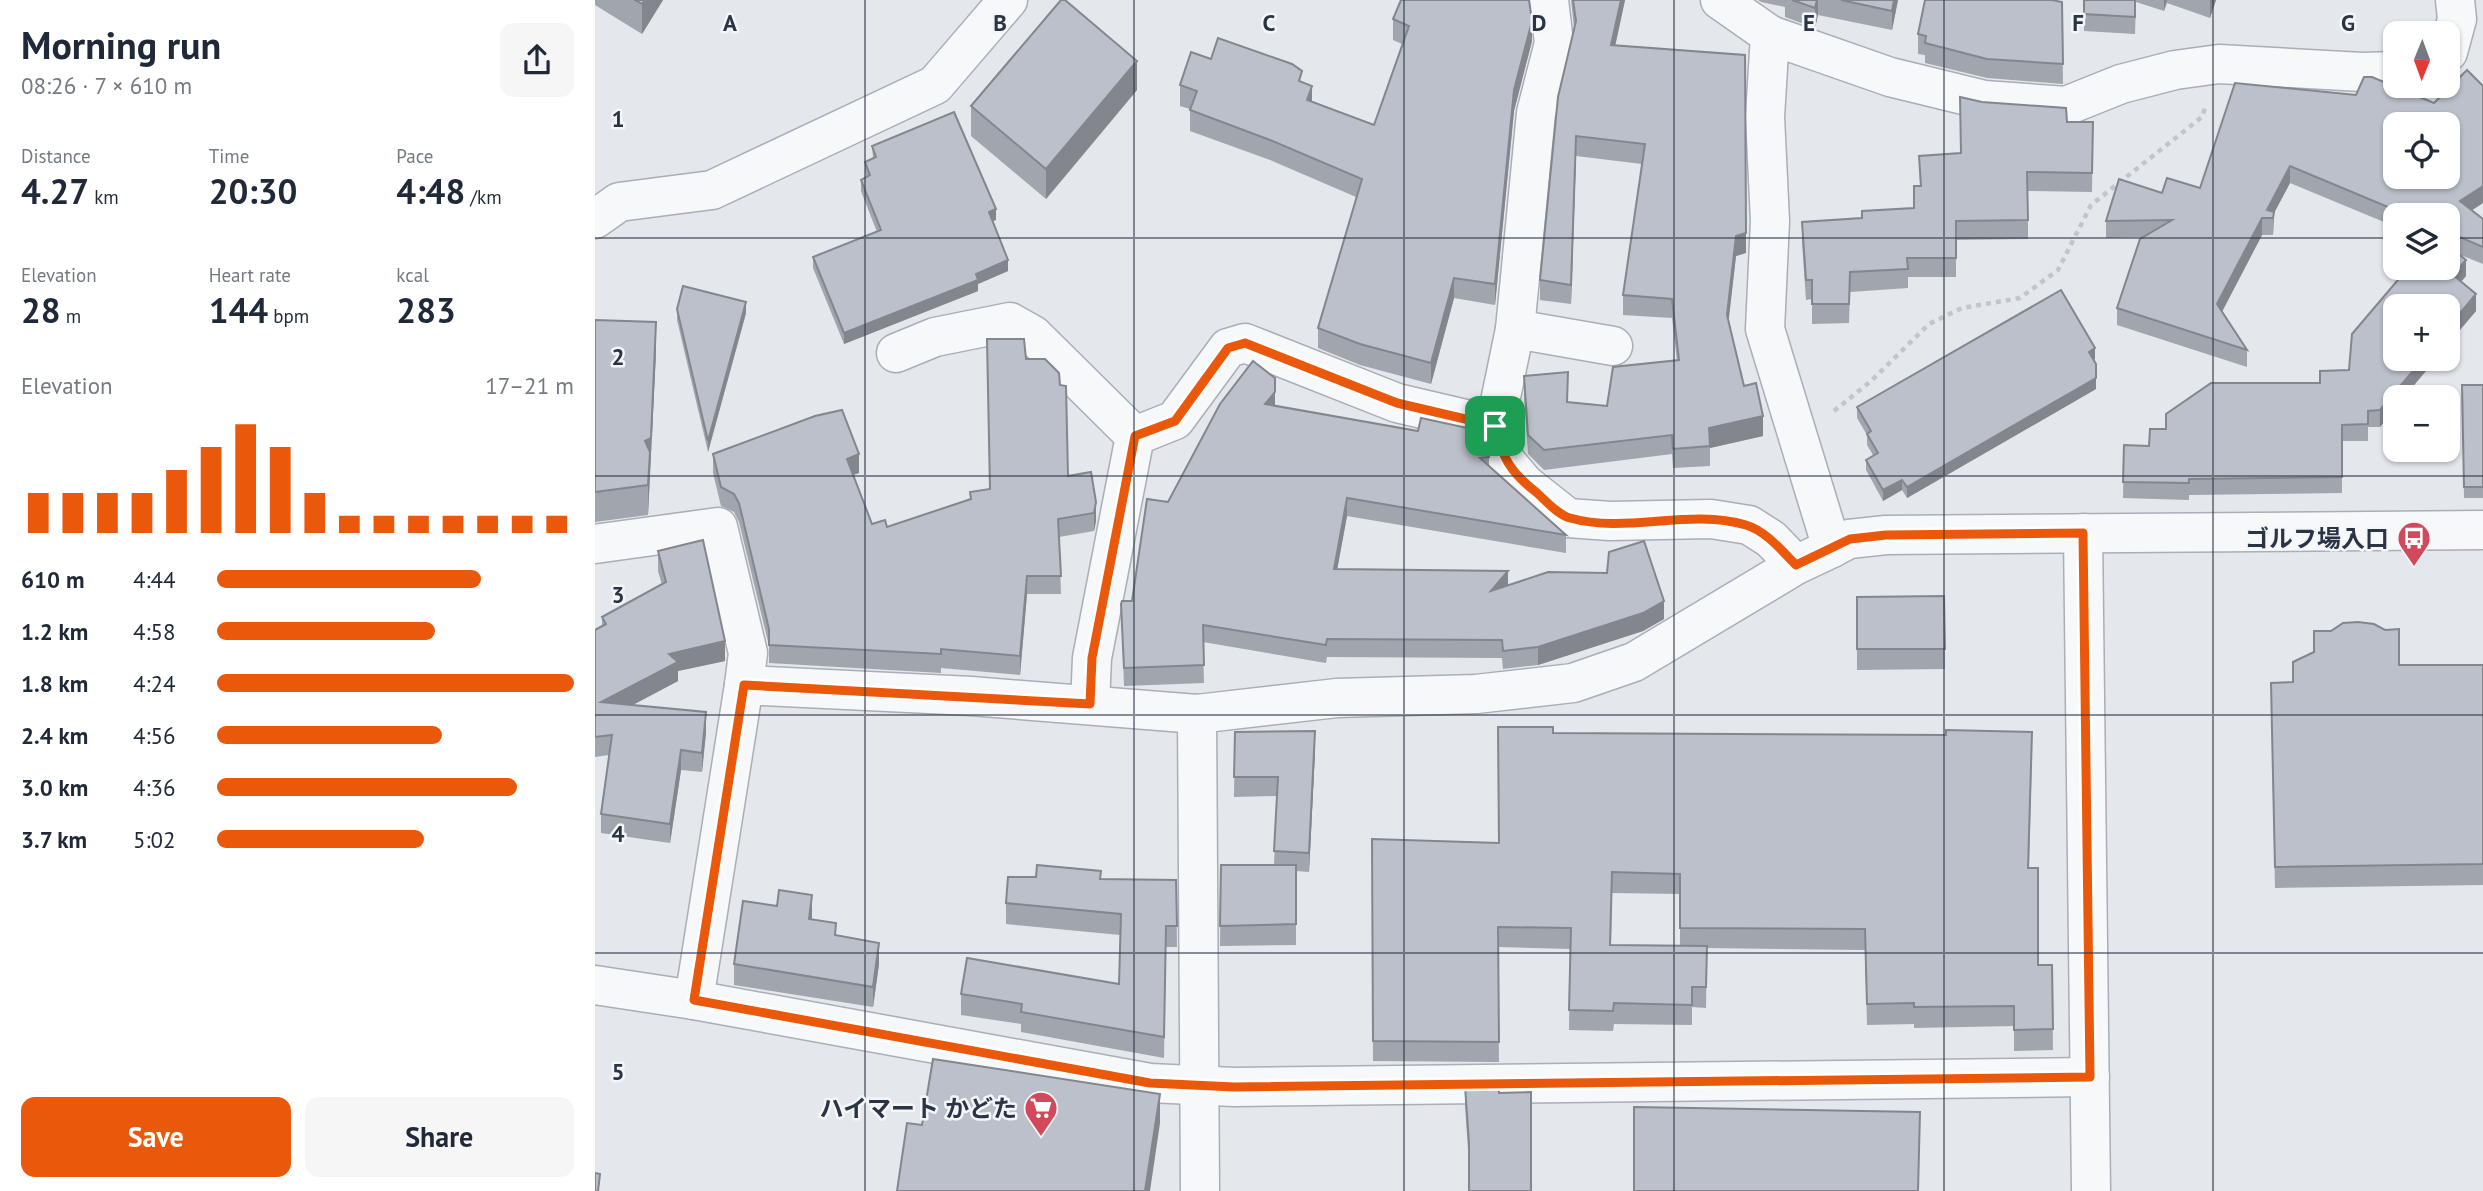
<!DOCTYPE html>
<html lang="en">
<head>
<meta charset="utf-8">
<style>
  body { margin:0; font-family:"PT Sans","Noto Sans JP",sans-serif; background:#f6f6f7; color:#1f2937; height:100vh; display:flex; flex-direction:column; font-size:26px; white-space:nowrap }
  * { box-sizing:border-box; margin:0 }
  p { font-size:23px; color:#747a83 }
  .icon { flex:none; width:38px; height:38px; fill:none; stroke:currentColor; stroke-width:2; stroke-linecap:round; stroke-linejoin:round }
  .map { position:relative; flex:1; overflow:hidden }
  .sheet { display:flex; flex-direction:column; background:#fff; width:595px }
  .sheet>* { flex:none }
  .needle { width:46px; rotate:181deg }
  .controls { position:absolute; left:1788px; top:21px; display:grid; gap:14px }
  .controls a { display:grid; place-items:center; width:77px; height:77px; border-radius:14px; background:#fff; box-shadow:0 2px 5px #0004; font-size:35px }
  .pin { position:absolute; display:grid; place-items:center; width:60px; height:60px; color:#fff; margin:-30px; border-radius:14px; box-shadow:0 4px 10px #0006 }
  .round { display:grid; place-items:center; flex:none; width:74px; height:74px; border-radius:14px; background:#f6f6f7 }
  .head { display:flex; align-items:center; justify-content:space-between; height:119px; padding:0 21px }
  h1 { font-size:38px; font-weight:600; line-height:52px }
  .metrics { display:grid; grid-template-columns:repeat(3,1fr); gap:10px; height:119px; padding:7px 21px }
  .metrics div { display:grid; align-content:center }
  .metrics b { font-size:35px; font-weight:600 }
  .metrics small { font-size:19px; font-weight:400 }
  .metrics p { font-size:19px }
  .chart { height:196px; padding:14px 21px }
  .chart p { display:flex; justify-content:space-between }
  .chart svg { width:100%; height:126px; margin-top:7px; stroke:#ea580c; stroke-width:6 }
  .cta { display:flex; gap:14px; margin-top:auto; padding:14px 21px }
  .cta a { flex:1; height:80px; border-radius:14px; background:#ea580c; color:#fff; font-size:28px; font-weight:600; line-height:80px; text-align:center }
  .cta a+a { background:#f6f6f7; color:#1f2937 }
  ul { padding:0 21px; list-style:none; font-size:23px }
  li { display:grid; grid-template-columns:112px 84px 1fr; align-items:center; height:52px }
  li i { height:18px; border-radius:9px; background:#ea580c }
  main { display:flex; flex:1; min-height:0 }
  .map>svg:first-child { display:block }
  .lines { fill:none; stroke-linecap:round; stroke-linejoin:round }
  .minor-casing { stroke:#a9aeb7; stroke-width:41 }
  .path { stroke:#c2c5cb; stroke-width:4.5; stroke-dasharray:5 5; stroke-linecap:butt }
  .minor { stroke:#f7f8fa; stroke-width:38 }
  .wall { fill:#a1a5ae; fill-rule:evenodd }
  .shaded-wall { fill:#83868d }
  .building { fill:#bbc0ca; stroke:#83868d; stroke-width:2; fill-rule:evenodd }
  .route-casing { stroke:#fff; stroke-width:14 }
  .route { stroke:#ea580c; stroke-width:9 }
  .grid { fill:none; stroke:#2b3445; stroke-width:2; stroke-opacity:0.55 }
  .labels { text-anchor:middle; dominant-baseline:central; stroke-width:5; stroke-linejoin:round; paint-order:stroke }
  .poi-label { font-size:24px; font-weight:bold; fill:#2b3445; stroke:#f4f6f9; text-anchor:end }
  .grid-label { font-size:23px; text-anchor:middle; font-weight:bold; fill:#2b3445; stroke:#f4f6f9; stroke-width:5; stroke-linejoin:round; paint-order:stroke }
</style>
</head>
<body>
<main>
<section class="sheet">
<div class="head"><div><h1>Morning run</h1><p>08:26 · 7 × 610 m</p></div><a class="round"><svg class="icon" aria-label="share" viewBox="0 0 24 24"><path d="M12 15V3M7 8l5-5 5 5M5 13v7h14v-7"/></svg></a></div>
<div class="metrics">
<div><p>Distance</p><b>4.27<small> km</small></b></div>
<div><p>Time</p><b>20:30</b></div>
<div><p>Pace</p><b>4:48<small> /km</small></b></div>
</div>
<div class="metrics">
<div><p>Elevation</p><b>28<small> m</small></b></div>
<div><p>Heart rate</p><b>144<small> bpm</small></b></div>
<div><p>kcal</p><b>283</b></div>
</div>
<div class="chart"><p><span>Elevation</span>17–21 m</p>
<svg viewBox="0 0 160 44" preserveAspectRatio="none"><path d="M5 44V30M15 44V30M25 44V30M35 44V30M45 44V22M55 44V14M65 44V6M75 44V14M85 44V30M95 44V38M105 44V38M115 44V38M125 44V38M135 44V38M145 44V38M155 44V38"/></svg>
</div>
<ul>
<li><b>610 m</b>4:44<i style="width:74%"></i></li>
<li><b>1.2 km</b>4:58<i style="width:61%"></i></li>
<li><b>1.8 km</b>4:24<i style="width:100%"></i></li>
<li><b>2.4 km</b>4:56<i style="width:63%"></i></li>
<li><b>3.0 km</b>4:36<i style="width:84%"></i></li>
<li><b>3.7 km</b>5:02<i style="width:58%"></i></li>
</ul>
<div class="cta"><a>Save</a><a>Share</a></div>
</section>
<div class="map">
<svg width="1888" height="1191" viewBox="0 0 1888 1191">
  <rect width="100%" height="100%" fill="#e4e7ec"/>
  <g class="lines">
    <defs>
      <g id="minor">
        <polyline points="1125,0 1175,35 1170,117 1175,221 1170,329 1237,548"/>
        <polyline points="1175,35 1295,77 1389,100 1471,106 1526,84 1580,70 1624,64 1767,72 1801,71"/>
        <polyline points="1853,52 1862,19 1860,0"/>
        <polyline points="0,219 24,202 117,190 340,85 413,0"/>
        <polyline points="920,329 941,113 959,43 954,0"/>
        <polyline points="1018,346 920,329 900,426 907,457 930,484 973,518 1015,521 1116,519 1154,525 1176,539 1201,565"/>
        <polyline points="301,353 340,337 415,322 438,335 540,436 497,658 495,704"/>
        <polyline points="540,436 580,420 633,348 650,343 802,403 900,426"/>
        <polyline points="1488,533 1496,1191"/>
        <polyline points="0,544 123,527 153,653 149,685"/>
        <polyline points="602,714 605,1191"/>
        <polyline points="0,985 99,1000 555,1083 639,1087 1495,1077"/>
        <polyline points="99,1000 149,685 376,696 602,714 742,698 881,694 978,683 1039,662 1201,565 1237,548 1254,539 1291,535 1888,530"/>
      </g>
    </defs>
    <use href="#minor" class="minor-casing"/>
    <polyline class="path" points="1239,411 1276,381 1334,324 1367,308 1425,298 1463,270 1496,205 1607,117 1610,108"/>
    <use href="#minor" class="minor"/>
  </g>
  <g class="wall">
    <polygon points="0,0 68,0 47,34 0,5"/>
    <polygon points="976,0 1030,0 1020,46 1151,253 1141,256 1133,322 1149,386 1168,436 1115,448 1115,466 1078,468 1077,454 949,470 933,454 929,396 929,376 973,402 1012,406 1082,361 1077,318 1028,315 1028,295 1047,164 981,156 976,304 945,300 945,280 979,28"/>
    <polygon points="1163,0 1303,0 1297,30 1223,15 1220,28 1190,17 1190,7 1166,2"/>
    <polygon points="1489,0 1621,0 1615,18 1572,3 1569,11 1541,2 1540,34 1489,31"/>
    <polygon points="1467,2 1468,84 1392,78 1330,63 1330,55 1323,54 1323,34"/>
    <polygon points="798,19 937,41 919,111 900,305 859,298 836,384 765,365 723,348 723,328 761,197 675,160 595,131 595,109 585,106 585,85 616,59 707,83 717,101 779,125 807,44 798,40"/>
    <polygon points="1888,86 1888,203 1877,210 1888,219 1888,264 1863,254 1871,276 1866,282 1881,311 1853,344 1853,306 1801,359 1841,359 1809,397 1801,397 1801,407 1785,427 1773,427 1773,441 1747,441 1747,493 1594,495 1594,500 1528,498 1529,445 1554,446 1571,429 1725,383 1754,370 1853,268 1853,215 1801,215 1801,227 1695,183 1679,213 1678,235 1667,235 1627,312 1652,350 1652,367 1522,325 1522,308 1547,237 1511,238 1511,221 1567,193 1605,188"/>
    <polygon points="542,90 451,199 376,136 376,106"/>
    <polygon points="1472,122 1498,122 1497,192 1433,191 1433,239 1361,240 1361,277 1313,277 1313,288 1255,292 1254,323 1217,324 1217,299 1211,300 1207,242 1207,222 1267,218 1319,208 1325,186 1324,156 1366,153"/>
    <polygon points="277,146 401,220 398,221 413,271 383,284 383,291 249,344 218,268 218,257 282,232 266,191 266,180 271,177 270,172 270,162 278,158"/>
    <polygon points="82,309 151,313 113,452 82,320"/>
    <polygon points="0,320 61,352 53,515 0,522"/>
    <polygon points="431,359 465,385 473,476 496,472 501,521 499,531 464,537 466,594 432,594 425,675 346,668 346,673 174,663 174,646 144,522 139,512 126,506 118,473 118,454 264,473 258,475 277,524 292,527 375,499 375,492 395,489"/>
    <polygon points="1500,359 1499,360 1501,389 1312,498 1307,490 1288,501 1271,470 1271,460 1278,455 1272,445 1272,435 1262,418 1262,407"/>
    <polygon points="1867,385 1888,385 1888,498 1869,498"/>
    <polygon points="680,406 894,457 894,466 971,535 971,553 752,516 742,569 913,585 1069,619 1048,631 943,665 908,669 907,658 732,657 731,663 608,642 609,683 529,686 526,604 537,601 573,502"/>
    <polygon points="63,551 130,661 83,671 83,681 37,705 111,732 107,772 86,770 75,843 6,833 6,814 14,755 0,757 0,630 7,626 7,617 67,585 63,571"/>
    <polygon points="1349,596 1350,669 1262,670 1262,597"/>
    <polygon points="1804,665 1888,665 1888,885 1680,888 1676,704 1698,682"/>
    <polygon points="640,732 720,751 714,872 701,871 701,945 625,946 626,865 679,865 682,796 639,797"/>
    <path d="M958,733L1437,753L1434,868L1443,965H1457L1458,1050L1419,1051V1026L1319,1028V1024L1272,1025L1270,950L1112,948L1111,1008L1097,1007V1025L1019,1024L1018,1031L974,1030L975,949L903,947L904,1062L778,1061L777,839L904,843ZM1017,893L1085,894V946L1016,945Z"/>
    <polygon points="506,879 581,880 582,947 571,947 569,1058 426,1032 426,1024 366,1015 366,994 524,984 525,935 411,924 411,903"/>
    <polygon points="217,916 217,920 284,964 278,1007 139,985 139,964"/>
    <polygon points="904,1085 874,1164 870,1106 870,1086"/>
  </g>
  <g class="shaded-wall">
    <polygon points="50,0 68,0 47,34 47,4"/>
    <polygon points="1026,0 1030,0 1016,65 1016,45"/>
    <polygon points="1222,0 1223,0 1223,15 1220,28 1220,8"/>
    <polygon points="1299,0 1303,0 1297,30 1297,11"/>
    <polygon points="1569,0 1572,0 1569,11"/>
    <polygon points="1615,0 1621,0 1615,18"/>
    <polygon points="937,21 937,41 919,111 900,305 900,284 919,90"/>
    <polygon points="542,61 542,90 451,199 451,169"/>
    <polygon points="717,86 717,106 712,100"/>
    <polygon points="981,136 981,156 976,304 976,285"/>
    <polygon points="1695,166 1695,183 1679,213 1678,235 1678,218 1672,210"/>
    <polygon points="1888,186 1888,203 1865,218 1865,201"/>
    <polygon points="401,209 401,220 394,222 394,212"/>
    <polygon points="1667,218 1667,235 1622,321 1622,304"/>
    <polygon points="1151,233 1151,253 1141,256 1132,335 1132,315 1141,236"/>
    <polygon points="413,260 413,271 383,284 383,291 249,344 249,333"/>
    <polygon points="1871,260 1871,276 1858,291 1858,275"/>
    <polygon points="859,278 859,298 836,384 836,363"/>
    <polygon points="1881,294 1881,311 1853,344 1853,328"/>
    <polygon points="151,302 151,313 113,452 113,441"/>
    <polygon points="61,322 61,352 53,515 53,485 50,441"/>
    <polygon points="1500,348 1500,359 1494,363 1494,352"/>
    <polygon points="1828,359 1841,359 1809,397 1801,397 1801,407 1785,427 1785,410"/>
    <polygon points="1501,378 1501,389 1312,498 1312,487"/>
    <polygon points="680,392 680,410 670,404"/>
    <polygon points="1168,416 1168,436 1115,448 1114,428"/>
    <polygon points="264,454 264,473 252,477 252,459"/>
    <polygon points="1307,480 1307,490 1288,501 1288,490"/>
    <polygon points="752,498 752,516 739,587 739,569"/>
    <polygon points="501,502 501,521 499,531 499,513"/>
    <polygon points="913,571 913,589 896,591"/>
    <polygon points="432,576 432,594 425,675 425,656"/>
    <polygon points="1069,601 1069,619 1048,631 943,665 943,647"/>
    <polygon points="130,641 130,661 83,671 83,681 6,722 6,702 74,654"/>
    <polygon points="111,712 111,732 107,772 107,753"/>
    <polygon points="720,731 720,751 714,872 714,853"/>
    <polygon points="86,750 86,770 75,843 75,824"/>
    <polygon points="217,895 217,916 214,940 214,919"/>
    <polygon points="284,943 284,964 278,1007 278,987"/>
    <polygon points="565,1094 565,1123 555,1191 550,1191"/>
  </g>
  <g class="building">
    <polygon points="40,0 50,0 47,4"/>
    <polygon points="466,0 470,0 542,61 451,169 376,106"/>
    <polygon points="806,0 934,0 937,21 919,90 900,284 859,278 836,363 765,344 723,328 767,179 675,140 595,110 602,91 585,85 596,52 616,59 623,38 697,64 707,71 704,81 717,86 712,100 779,125 814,26 798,19"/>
    <polygon points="978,0 1026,0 1016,45 1150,55 1151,233 1141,236 1132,315 1149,386 1161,383 1168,416 1114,428 1115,446 1078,449 1077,435 949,450 933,435 929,376 973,372 972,402 1012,406 1018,367 1084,360 1077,299 1028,295 1050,144 981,136 976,285 945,280 963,97 981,21"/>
    <polygon points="1197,0 1222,0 1220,8"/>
    <polygon points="1246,0 1299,0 1297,11"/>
    <polygon points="1330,0 1457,0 1467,2 1468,64 1392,59 1330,43 1331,36 1323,34"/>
    <polygon points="1489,0 1540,0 1540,17 1489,14"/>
    <path d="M1872,70L1888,86V186L1865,201L1888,219V247L1853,232V215H1812L1695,166L1672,210L1679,212L1678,218H1667L1622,304L1652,350L1522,308L1545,239L1577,220L1511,221L1524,179L1567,193L1572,178L1605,188L1640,83L1761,95L1769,77H1777L1839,103ZM1801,124H1853V177H1801Z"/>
    <polygon points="1365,97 1387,102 1471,108 1472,122 1498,122 1497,173 1432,172 1433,220 1361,221 1361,258 1312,258 1313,269 1255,272 1254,304 1217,304 1217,280 1211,280 1207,222 1267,218 1267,211 1319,208 1319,186 1326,186 1324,156 1366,153"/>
    <polygon points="359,112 401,209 394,212 413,260 381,274 383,280 249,333 218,257 286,230 266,180 275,175 270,162 281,157 277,146"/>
    <polygon points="1853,245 1871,260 1858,275 1881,294 1853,328 1853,306 1801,306 1801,359 1828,359 1785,410 1773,411 1773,424 1747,425 1747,477 1594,479 1594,483 1528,482 1529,445 1554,446 1555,429 1571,429 1571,414 1616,383 1725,383 1725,371 1754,370 1757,334 1813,268 1853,268"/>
    <polygon points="88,286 151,302 113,441 82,309"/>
    <polygon points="1466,290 1500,348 1494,352 1501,364 1501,378 1312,487 1307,480 1288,490 1271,460 1283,453 1272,434 1276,431 1262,407"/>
    <polygon points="0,320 61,322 56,438 50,441 55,452 53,485 0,492"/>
    <polygon points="392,339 429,339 431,359 450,359 464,373 465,385 471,386 473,476 496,472 501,502 499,513 463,519 466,576 432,576 425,656 346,649 346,654 174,645 174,629 144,503 139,494 126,487 118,454 220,416 247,410 264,454 252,459 277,524 290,520 292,527 376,499 375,492 395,489"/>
    <polygon points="658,361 680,378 680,392 670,404 823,431 826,418 882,430 894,457 885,458 971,535 752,498 739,569 913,571 896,591 953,572 1012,573 1014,552 1049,541 1069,601 1048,613 943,647 908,651 907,640 732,639 731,645 608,625 609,665 529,668 526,604 527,601 537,601 552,499 573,502 625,404"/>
    <polygon points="1867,385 1888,385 1888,487 1869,487"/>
    <polygon points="108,540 130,641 74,654 83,662 6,702 111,712 107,753 86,750 75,824 6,814 17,735 0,737 0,630 11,624 7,617 71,582 63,551"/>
    <polygon points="1349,596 1350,649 1262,649 1262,597"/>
    <polygon points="1763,622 1779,624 1790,630 1804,629 1804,665 1888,665 1888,864 1680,867 1676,683 1698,682 1698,662 1719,652 1719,631 1736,631 1748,623"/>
    <polygon points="903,727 958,727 958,733 1351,735 1351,730 1437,732 1433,868 1443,868 1443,965 1457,965 1458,1029 1419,1030 1419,1006 1319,1007 1319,1003 1272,1004 1270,929 1085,928 1085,874 1017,872 1015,945 1112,946 1111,987 1097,987 1097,1005 1019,1003 1018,1011 974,1010 976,928 903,927 904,1042 778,1041 777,839 904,843"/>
    <polygon points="720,731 714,853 679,851 683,777 639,777 640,732"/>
    <polygon points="442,865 506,871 505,879 581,880 582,926 571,926 569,1037 426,1012 427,1004 366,994 372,958 524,984 526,914 411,903 413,877 441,877"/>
    <polygon points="626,865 701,865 701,924 625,926"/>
    <polygon points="184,890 217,895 214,919 241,923 240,935 284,943 278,987 139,964 148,901 182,906"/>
    <polygon points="338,1059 565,1094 550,1191 302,1191 312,1123 327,1125"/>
    <polygon points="904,1085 904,1093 936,1092 936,1191 874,1191 874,1143 870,1086"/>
    <polygon points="1039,1107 1325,1112 1323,1191 1039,1191"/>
    <polygon points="0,1173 5,1174 3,1191 0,1191"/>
  </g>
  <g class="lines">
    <defs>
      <path id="route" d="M650,343L802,403L900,426C907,457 915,472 941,492C950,500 963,515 975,518C1032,534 1094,508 1151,525C1171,531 1187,551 1201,565L1255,539L1291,535L1488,533L1495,1077L639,1087L555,1083L99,1000L149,685L495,704L497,658L540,436L580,421L633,348Z"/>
    </defs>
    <use href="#route" class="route-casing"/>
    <use href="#route" class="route"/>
  </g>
  <path class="grid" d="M270,0V1191M539,0V1191M809,0V1191M1079,0V1191M1349,0V1191M1618,0V1191M0,238H1801M1853,238H1888M0,476H1888M0,715H1888M0,953H1888"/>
  <defs>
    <symbol id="bus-pin" viewBox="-11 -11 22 30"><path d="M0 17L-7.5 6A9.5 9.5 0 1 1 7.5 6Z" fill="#d1495b" stroke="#f4f6f9"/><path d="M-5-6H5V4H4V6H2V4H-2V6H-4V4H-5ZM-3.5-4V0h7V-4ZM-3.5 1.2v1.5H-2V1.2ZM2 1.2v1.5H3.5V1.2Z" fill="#fff"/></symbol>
    <symbol id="supermarket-pin" viewBox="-11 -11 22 30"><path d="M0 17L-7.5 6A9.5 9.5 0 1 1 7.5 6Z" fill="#d1495b" stroke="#f4f6f9"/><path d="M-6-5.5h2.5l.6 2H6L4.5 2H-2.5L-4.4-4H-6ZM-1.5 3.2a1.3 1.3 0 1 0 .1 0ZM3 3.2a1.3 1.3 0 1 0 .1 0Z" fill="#fff"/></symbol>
  </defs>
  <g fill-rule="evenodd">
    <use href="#bus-pin" x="1800" y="519" width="38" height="52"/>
    <use href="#supermarket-pin" x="427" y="1089" width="38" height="52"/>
  </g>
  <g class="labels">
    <g class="poi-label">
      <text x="1794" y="538">ゴルフ場入口</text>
      <text x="422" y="1108">ハイマート かどた</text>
    </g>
  </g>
  <g class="grid-label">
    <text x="135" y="31">A</text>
    <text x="405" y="31">B</text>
    <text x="674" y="31">C</text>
    <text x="944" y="31">D</text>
    <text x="1214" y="31">E</text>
    <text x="1483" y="31">F</text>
    <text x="1753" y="31">G</text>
    <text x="23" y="127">1</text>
    <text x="23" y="365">2</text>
    <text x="23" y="603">3</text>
    <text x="23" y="842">4</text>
    <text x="23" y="1080">5</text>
  </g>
</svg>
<div class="controls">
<a><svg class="needle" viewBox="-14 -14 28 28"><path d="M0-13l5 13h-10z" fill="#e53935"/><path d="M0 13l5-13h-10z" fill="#747a83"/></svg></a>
<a><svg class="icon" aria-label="locate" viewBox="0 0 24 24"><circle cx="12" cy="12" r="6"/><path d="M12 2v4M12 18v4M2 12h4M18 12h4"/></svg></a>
<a><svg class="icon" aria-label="layers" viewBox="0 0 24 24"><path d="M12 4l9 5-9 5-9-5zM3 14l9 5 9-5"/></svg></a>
<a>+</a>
<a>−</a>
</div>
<div class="pin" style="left:900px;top:426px;background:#1e9e55"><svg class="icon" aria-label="arrive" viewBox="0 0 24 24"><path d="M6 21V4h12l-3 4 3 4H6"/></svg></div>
</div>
</main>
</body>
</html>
